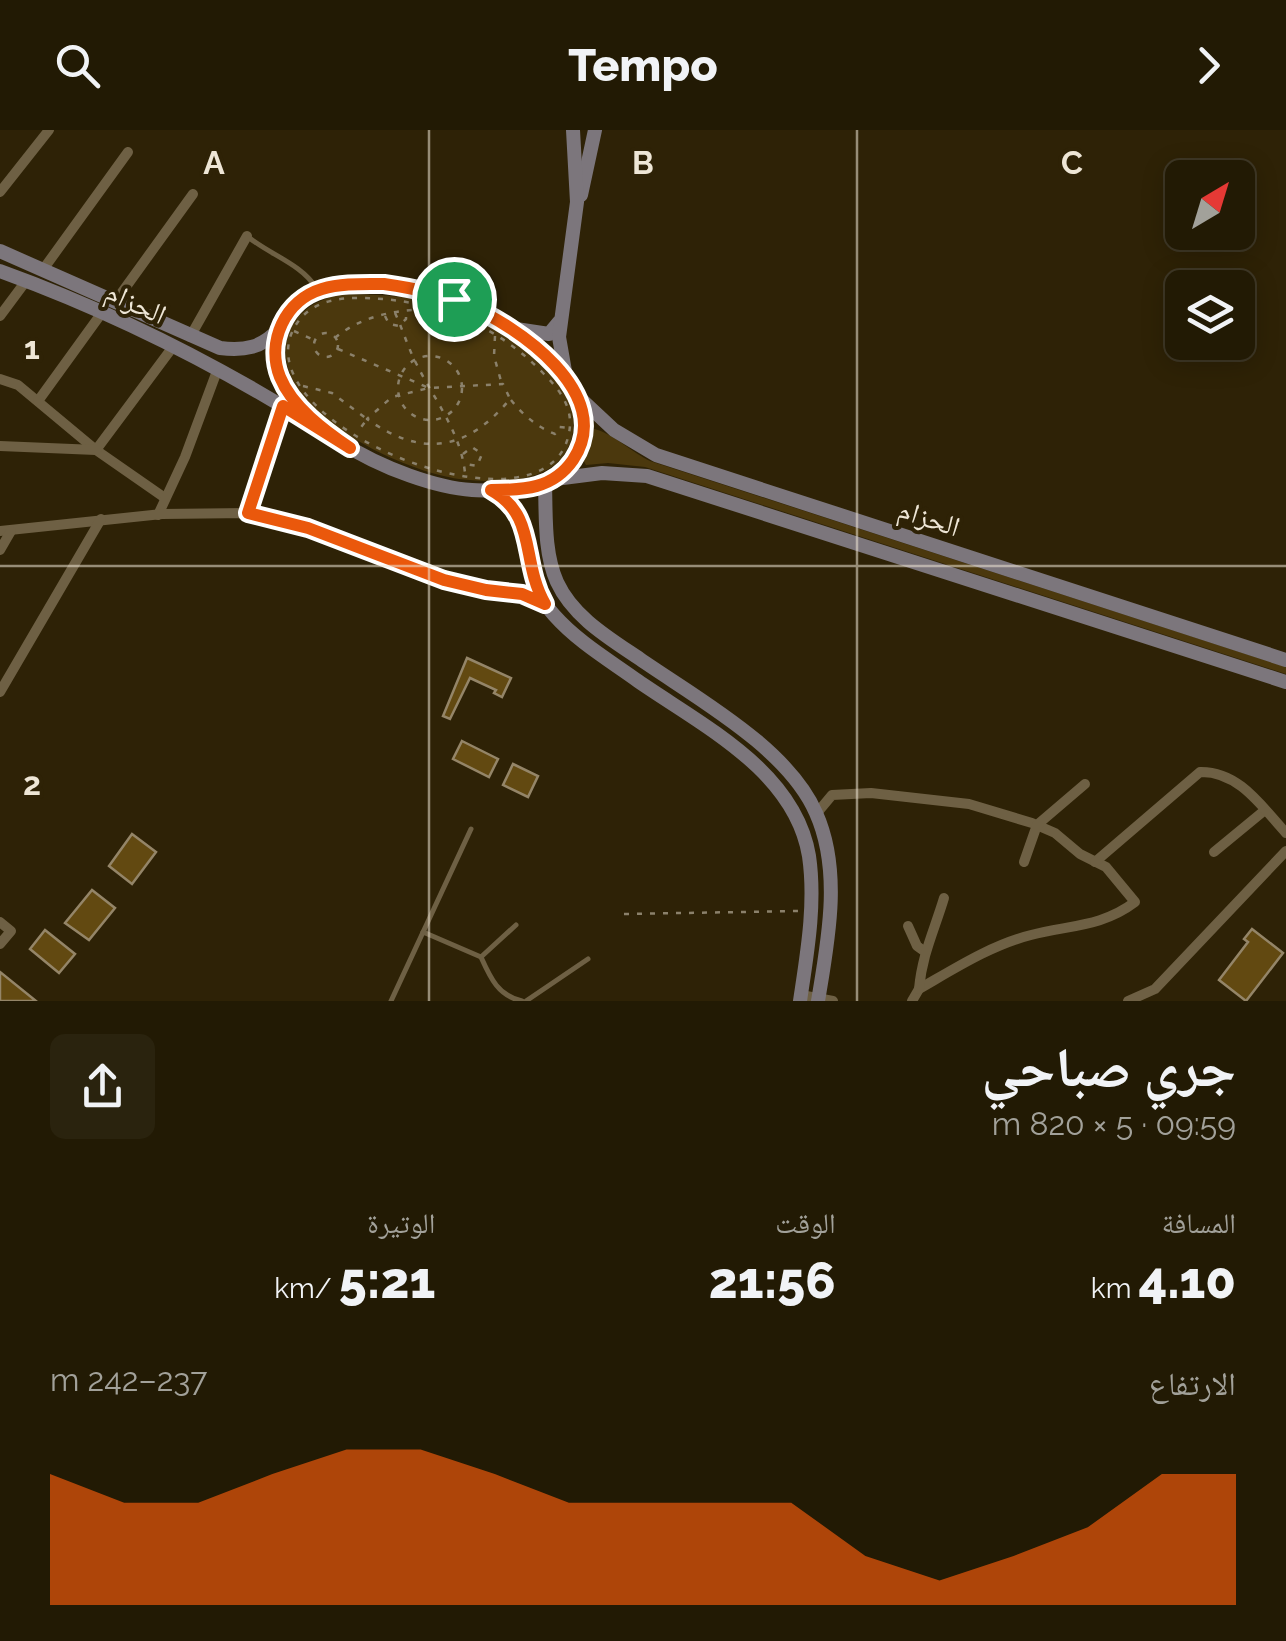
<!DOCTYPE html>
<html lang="ar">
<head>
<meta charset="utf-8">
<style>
  body { margin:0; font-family:Raleway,"Noto Naskh Arabic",sans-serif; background:#2a230e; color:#f1f3f6; direction:rtl; height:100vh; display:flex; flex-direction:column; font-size:38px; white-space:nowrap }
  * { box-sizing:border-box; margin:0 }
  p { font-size:32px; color:#a2a19a }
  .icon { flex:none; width:55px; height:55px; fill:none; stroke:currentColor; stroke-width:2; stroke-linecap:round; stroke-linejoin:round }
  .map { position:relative; height:871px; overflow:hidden; direction:ltr }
  .panel { display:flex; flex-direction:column; background:#221a04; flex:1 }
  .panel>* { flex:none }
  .needle { width:65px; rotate:38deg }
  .controls { position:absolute; left:1165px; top:30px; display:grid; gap:20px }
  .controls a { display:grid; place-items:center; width:90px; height:90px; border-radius:15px; background:#221a04; box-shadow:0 5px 25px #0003,0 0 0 2px #3f3826; font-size:50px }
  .pin { position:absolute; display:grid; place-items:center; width:85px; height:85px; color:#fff; margin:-42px; border:5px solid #fff; border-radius:50%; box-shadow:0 2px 10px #0007 }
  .round { display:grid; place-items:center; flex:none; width:105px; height:105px; border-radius:15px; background:#2a230e }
  .overview { display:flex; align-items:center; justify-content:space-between; height:170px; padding:0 50px }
  h1 { font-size:55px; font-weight:800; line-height:75px }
  .figures { display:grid; grid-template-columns:repeat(3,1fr); gap:15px; height:170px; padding:10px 50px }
  .figures div { display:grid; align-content:center }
  .figures b { font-size:50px; font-weight:800 }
  .figures small { font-size:28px; font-weight:400 }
  .figures p { font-size:28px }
  .chart { height:280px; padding:20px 50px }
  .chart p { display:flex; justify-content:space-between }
  .chart svg { width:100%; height:180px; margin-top:10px; fill:#ea580c; opacity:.7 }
  header { display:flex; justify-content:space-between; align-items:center; height:130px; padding:0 50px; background:#221a04; font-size:45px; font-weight:800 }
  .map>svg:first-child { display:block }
  .green { fill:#4b380d }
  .building { fill:#624911; stroke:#948568; stroke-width:2.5 }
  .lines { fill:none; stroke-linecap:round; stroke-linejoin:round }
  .path { stroke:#8b816b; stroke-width:2.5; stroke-dasharray:5 8; stroke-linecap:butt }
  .lane { stroke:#6e6044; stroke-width:5 }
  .street { stroke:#6e6044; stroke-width:10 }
  .secondary { stroke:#7c767c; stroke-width:14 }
  .route-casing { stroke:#fff; stroke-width:20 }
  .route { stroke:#ea580c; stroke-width:12 }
  .grid { fill:none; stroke:#eee6d6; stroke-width:2.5; stroke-opacity:0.55 }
  .labels { text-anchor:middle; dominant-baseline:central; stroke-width:8; stroke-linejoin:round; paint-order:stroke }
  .street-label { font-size:28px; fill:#eee6d6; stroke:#2e2206 }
  .grid-label { font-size:32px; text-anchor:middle; font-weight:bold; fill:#eee6d6; stroke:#2e2206; stroke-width:8; stroke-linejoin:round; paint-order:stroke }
</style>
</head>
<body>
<header><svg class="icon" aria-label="forward" viewBox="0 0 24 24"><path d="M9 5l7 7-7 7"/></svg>Tempo<svg class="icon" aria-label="search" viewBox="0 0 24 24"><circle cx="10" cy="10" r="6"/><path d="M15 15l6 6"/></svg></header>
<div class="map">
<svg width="1286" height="871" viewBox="0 0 1286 871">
  <rect width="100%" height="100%" fill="#2e2206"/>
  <g class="green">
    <path d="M339,165C383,163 426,167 466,185C503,201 545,230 566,265C573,277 575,289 573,302C564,355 501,354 459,349C403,342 266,279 288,206C295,182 316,170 339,165Z"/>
    <path d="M594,299C610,302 632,322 650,331L1286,537V544L645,337L608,333L586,335L583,330Z"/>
  </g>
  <g class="building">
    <polygon points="467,528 511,548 502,567 494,563 496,560 470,548 450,589 443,586"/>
    <polygon points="462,611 498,629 489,647 453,629"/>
    <polygon points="513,634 538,646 528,667 503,655"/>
    <polygon points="132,704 156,722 132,754 109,736"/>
    <polygon points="92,760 115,778 89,810 65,793"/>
    <polygon points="1252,799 1283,823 1246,871 1219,850 1248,812 1244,809"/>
    <polygon points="45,800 75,824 59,843 30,819"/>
    <polygon points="0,842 36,871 0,871"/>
  </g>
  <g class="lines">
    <g class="path">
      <path d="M352,168C425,167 492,190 543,243C560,260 574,278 569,303C548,417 242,295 294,198C306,176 328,169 352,168Z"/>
      <path d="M395,183C403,200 408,218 417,235C434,269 461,303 465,343"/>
      <polyline points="385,186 389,194 399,196 406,189 406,182"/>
      <polyline points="294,201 314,210"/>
      <circle cx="326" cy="215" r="12"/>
      <polyline points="495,206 494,226 501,251"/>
      <path d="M335,208C362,185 400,179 435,179"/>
      <path d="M338,219L429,258L503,254L510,269C467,321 422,328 367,289L392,267L429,258"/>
      <circle cx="430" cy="258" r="32"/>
      <polyline points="303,256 332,263 367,289 357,303"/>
      <path d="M511,270C523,285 537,297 555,304L559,297L570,298"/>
      <polyline points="463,324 472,317 482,324 477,336 465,334"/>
      <polyline points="624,784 800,781"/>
    </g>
    <g class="lane">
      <path d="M247,106C268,124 302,134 316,158"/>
      <path d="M516,795L481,827C490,847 498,866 522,871"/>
      <polyline points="423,802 481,827"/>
      <polyline points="391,871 471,699"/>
      <polyline points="526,871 588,829"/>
    </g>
    <g class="street">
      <polyline points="0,62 49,0"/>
      <polyline points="42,141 128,22"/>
      <polyline points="115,172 193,64"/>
      <polyline points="0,186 26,151"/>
      <polyline points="190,207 247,106"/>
      <polyline points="0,249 18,255 96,320 165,368"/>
      <polyline points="38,271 101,184"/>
      <polyline points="0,316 96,320 172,218"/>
      <polyline points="248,383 283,276"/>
      <polyline points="158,385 185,327 217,241"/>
      <polyline points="0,401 162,384 248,383 308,398 445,450 474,458 522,464 545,474"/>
      <polyline points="0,420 11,401"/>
      <polyline points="0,562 101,389"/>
      <path d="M817,683L832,665L871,663L969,674L1032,693L1055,703L1080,724L1106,737L1135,772C1102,797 1069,795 1031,805C991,815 954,839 919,859L912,871"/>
      <polyline points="1214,722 1265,680"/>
      <polyline points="1024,732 1037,695 1085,654"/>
      <path d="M1095,732L1200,642C1239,641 1262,677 1286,703"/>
      <polyline points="0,792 11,801 0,814"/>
      <polyline points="908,796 917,816 924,821"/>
      <path d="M919,859C922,825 934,801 944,768"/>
      <polyline points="801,865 833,871"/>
      <polyline points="1128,871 1155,859 1286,721"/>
    </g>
    <g class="secondary">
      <polyline points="581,65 595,0"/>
      <path d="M0,121L220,218C244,221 262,218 279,199"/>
      <path d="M0,141C105,179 210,231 305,290"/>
      <path d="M338,155C383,152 429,157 471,176C510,194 554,224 576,262C595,296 577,343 540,356C520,363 493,361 472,360C406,356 247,287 279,198C289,173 313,160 338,155Z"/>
      <polyline points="516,199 549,204 559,192"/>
      <polyline points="566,247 559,207 577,72 573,0"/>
      <polyline points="583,271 614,300 656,325 1286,530"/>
      <polyline points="555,349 602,343 647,346 1286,552"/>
      <path d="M545,354C546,386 544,423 557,452C573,487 609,508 640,529C696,568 788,618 816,683C842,741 828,811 818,871"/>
      <path d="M492,361C543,388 515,443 554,485C578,512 609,530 638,551C703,596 795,641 809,726C816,774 807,824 800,871"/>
    </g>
  </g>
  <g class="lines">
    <defs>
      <path id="route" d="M384,154C412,158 439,163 465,174C517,195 617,264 573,330C553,359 524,360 491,360C538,386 520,430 545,474L522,464L486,460L444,450L308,398L248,383L283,276L350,318C325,301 292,277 280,247C266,212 285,170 322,159C341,153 363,154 384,154Z"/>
    </defs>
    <use href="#route" class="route-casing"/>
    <use href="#route" class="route"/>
  </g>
  <path class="grid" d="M429,0V871M857,0V871M0,436H1286"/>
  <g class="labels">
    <g class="street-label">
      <text transform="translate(136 173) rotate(25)">الحزام</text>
      <text transform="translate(929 388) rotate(18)">الحزام</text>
    </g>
  </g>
  <g class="grid-label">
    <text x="214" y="44">A</text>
    <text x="643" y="44">B</text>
    <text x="1072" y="44">C</text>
    <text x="32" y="229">1</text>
    <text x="32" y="665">2</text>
  </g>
</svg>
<div class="controls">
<a><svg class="needle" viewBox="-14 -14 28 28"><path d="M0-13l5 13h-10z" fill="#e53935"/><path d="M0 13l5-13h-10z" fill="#a2a19a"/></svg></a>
<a><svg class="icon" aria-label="layers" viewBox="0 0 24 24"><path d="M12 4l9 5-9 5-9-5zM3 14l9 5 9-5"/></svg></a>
</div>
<div class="pin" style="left:454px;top:169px;background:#1e9e55"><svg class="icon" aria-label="arrive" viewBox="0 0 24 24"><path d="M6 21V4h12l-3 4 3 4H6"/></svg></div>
</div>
<section class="panel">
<div class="overview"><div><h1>جري صباحي</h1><p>09:59 · 5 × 820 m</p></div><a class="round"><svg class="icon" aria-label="share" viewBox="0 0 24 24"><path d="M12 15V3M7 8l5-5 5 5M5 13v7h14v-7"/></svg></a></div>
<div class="figures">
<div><p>المسافة</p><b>4.10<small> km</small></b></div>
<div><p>الوقت</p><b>21:56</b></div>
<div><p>الوتيرة</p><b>5:21<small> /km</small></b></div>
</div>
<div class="chart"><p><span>الارتفاع</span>237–242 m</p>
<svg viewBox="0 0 160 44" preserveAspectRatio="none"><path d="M0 44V12L10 19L20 19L30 12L40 6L50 6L60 12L70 19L80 19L90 19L100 19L110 32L120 38L130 32L140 25L150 12L160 12V44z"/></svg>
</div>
</section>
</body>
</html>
